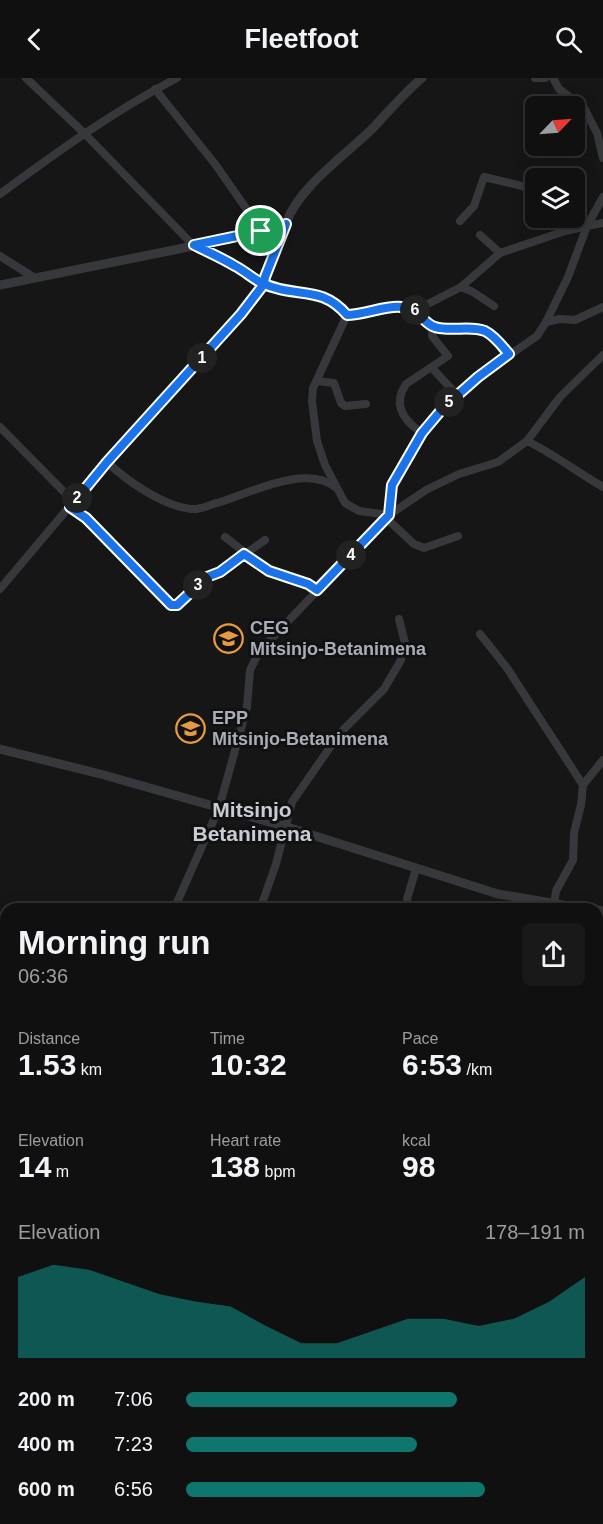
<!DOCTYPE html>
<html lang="en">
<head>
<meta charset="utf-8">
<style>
  body { margin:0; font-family:Helvetica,sans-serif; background:#19191a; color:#f1f3f6; height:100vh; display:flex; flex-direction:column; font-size:22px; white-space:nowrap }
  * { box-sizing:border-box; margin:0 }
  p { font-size:20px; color:#9c9d9f }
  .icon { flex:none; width:33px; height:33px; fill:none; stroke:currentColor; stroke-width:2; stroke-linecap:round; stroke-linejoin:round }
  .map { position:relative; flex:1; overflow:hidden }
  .side { position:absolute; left:0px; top:825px; width:603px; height:621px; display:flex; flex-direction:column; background:#101011; border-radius:18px 18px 0 0; box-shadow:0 3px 15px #0003,0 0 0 2px #303031 }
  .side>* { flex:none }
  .needle { width:39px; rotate:65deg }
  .controls { position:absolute; left:525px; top:18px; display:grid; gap:12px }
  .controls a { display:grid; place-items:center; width:60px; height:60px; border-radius:9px; background:#101011; box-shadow:0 3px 15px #0003,0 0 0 2px #303031; font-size:30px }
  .pin { position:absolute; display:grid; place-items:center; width:51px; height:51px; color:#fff; margin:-26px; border:3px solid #fff; border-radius:50%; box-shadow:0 2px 6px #0007 }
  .km { position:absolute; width:30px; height:30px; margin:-15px; border-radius:50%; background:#222; color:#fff; font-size:16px; line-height:30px; text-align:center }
  .round { display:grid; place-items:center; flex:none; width:63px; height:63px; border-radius:9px; background:#19191a }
  .head { display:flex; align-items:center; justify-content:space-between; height:102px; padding:0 18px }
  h1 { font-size:33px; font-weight:700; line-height:45px }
  .metrics { display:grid; grid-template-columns:repeat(3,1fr); gap:9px; height:102px; padding:6px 18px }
  .metrics div { display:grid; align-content:center }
  .metrics b { font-size:30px; font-weight:700 }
  .metrics small { font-size:16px; font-weight:400 }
  .metrics p { font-size:16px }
  .chart { height:168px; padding:12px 18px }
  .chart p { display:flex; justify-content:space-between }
  .chart svg { width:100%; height:108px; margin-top:6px; fill:#0f766e; opacity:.7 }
  ul { padding:0 18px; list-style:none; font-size:20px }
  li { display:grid; grid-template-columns:96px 72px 1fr; align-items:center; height:45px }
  li i { height:15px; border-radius:8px; background:#0f766e }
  header { display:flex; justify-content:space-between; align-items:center; height:78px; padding:0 18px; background:#101011; font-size:27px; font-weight:700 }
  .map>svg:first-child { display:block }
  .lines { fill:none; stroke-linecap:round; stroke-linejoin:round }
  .minor { stroke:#37383c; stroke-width:8 }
  .tertiary { stroke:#37383c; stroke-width:9 }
  .secondary { stroke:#45484c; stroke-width:10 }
  .route-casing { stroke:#fff; stroke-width:12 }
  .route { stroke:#1a73e8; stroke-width:8 }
  .labels { text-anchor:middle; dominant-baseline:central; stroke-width:6; stroke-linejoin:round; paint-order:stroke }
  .poi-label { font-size:18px; font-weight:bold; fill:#a8aeb7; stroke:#111112; text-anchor:start }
  .quarter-label { font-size:21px; font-weight:bold; fill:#c9cdd3; stroke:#111112 }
</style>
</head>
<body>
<header><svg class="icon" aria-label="back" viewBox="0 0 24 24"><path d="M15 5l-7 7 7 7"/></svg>Fleetfoot<svg class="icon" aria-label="search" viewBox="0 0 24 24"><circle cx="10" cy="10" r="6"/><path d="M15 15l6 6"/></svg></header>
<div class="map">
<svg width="603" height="1446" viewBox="0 0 603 1446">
  <rect width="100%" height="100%" fill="#161617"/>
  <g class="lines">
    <g class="minor">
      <polyline points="26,0 84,55 193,167 236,188 264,206 265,199 286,146"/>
      <polyline points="535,0 545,0"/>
      <polyline points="553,0 559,11 584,30 597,55 603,80"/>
      <polyline points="155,11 215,86 262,153"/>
      <path d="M0,116C57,74 114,33 177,0"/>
      <polyline points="561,140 565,153"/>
      <polyline points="460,143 474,128 484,99 522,108 536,115"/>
      <polyline points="480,157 500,175"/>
      <polyline points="0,178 35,200"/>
      <polyline points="461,209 473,214 494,228"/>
      <polyline points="416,232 433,249 453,252 475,251 486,254 509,276"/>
      <polyline points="347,237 313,310 312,323 317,363 325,387 345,425 359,433 389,437"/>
      <polyline points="546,244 560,241 575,242 603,229"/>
      <polyline points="432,290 457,317"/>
      <polyline points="317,303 334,305 341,325 345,328 366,326"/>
      <polyline points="0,349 74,424"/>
      <path d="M422,355C404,343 392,327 406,306L448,278L432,258L433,249"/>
      <path d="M527,363C554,376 577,394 603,409"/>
      <path d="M107,384C127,403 163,428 191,431C200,432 209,427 217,425C250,415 305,386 335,409"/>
      <polyline points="70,429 86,440 171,527 177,527 207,499 220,494 265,462"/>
      <polyline points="389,437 392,407 422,355 443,330 478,299 537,258 546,244 568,199 587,148 603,145"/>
      <polyline points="386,440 414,466 424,470 458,458"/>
      <polyline points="225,459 269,493 308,506 317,512"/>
      <polyline points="0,511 107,384 241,236 264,206 294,214 324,218 339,227 347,237 359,237 399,228 416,232 461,209 500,175 565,153 587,148 603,119"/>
      <polyline points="480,556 507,590 583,707"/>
      <polyline points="554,826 556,813 573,782 574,755 581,727 583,707 603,682"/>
      <polyline points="174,831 219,730 247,629 250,592 259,574 389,437 426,412 459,396 498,384 527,363 560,319 603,277"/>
      <polyline points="260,831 276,786 292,724 340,655 384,611 401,582 405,565 399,541"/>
      <polyline points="408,831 407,821 416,791"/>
      <polyline points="597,924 603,922"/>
      <polyline points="597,968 603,972"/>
      <polyline points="597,1219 603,1222"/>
      <polyline points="0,1234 6,1235"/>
      <polyline points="560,1440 574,1446"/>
      <polyline points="218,1446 223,1440"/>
      <polyline points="490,1446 492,1440"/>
      <polyline points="545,1446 546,1440"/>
    </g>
    <g class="tertiary">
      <path d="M0,207L243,158L286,146C297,110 347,76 373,50C389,33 404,15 422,0"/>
      <polyline points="0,671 104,697 287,749 498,816 587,831"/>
      <polyline points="597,832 603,833"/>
    </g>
    <g class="secondary">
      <polyline points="0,1411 6,1419"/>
      <polyline points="0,1424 6,1432"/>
      <polyline points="13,1440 17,1446"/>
      <polyline points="24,1440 29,1446"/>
    </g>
  </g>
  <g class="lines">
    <defs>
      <path id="route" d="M261,153L286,146L265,199L264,206L241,236L107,384L70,429L86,440L171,527H177L207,499L220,494L244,476L269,493L308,506L317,512L389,437L392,407L422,355L443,330L478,299L509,276C502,268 495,258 485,253C470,247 451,254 435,249C423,246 422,232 401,229C387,227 363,237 347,237C321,206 295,221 262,205C253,201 245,193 235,188C222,180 208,174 194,167L261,153"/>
    </defs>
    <use href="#route" class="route-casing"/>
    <use href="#route" class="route"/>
  </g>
  <defs>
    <symbol id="school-ring" viewBox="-11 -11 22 22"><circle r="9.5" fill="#111112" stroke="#e69b3f" stroke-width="1.5"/><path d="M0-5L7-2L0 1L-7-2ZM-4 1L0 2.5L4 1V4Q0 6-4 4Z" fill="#e69b3f"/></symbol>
  </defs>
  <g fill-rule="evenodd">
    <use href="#school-ring" x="212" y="544" width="33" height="33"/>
    <use href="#school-ring" x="174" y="634" width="33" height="33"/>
  </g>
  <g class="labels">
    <g class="poi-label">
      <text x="250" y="550">CEG<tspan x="250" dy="21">Mitsinjo-Betanimena</tspan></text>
      <text x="212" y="640">EPP<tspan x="212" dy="21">Mitsinjo-Betanimena</tspan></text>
    </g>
    <g class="quarter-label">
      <text x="252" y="731">Mitsinjo<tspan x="252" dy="24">Betanimena</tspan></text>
    </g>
  </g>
</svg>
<div class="controls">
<a><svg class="needle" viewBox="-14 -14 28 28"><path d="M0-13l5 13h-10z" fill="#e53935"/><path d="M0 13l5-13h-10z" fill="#9c9d9f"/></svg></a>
<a><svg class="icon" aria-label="layers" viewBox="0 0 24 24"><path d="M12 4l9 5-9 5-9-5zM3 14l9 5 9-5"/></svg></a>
</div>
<div class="pin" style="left:261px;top:153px;background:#1e9e55"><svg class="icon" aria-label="arrive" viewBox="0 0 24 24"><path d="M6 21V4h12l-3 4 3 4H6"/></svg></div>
<b class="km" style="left:202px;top:280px">1</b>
<b class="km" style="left:77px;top:420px">2</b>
<b class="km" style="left:198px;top:507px">3</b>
<b class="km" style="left:351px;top:477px">4</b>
<b class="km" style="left:449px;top:324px">5</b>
<b class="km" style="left:415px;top:232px">6</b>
<section class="side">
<div class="head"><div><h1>Morning run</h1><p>06:36</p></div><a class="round"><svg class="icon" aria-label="share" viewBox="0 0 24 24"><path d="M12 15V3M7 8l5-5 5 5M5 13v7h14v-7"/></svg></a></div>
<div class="metrics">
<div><p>Distance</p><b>1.53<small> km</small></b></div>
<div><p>Time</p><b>10:32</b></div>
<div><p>Pace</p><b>6:53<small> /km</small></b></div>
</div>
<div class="metrics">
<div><p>Elevation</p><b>14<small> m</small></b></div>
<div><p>Heart rate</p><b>138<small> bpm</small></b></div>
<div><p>kcal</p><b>98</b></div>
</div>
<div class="chart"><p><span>Elevation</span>178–191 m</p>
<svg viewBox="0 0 160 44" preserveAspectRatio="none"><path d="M0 44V11L10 6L20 8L30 13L40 18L50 21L60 23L70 31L80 38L90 38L100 33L110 28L120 28L130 31L140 28L150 21L160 11V44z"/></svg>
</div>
<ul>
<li><b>200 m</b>7:06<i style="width:68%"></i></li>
<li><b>400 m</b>7:23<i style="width:58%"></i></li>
<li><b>600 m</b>6:56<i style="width:75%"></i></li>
</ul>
</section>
</div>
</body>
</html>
